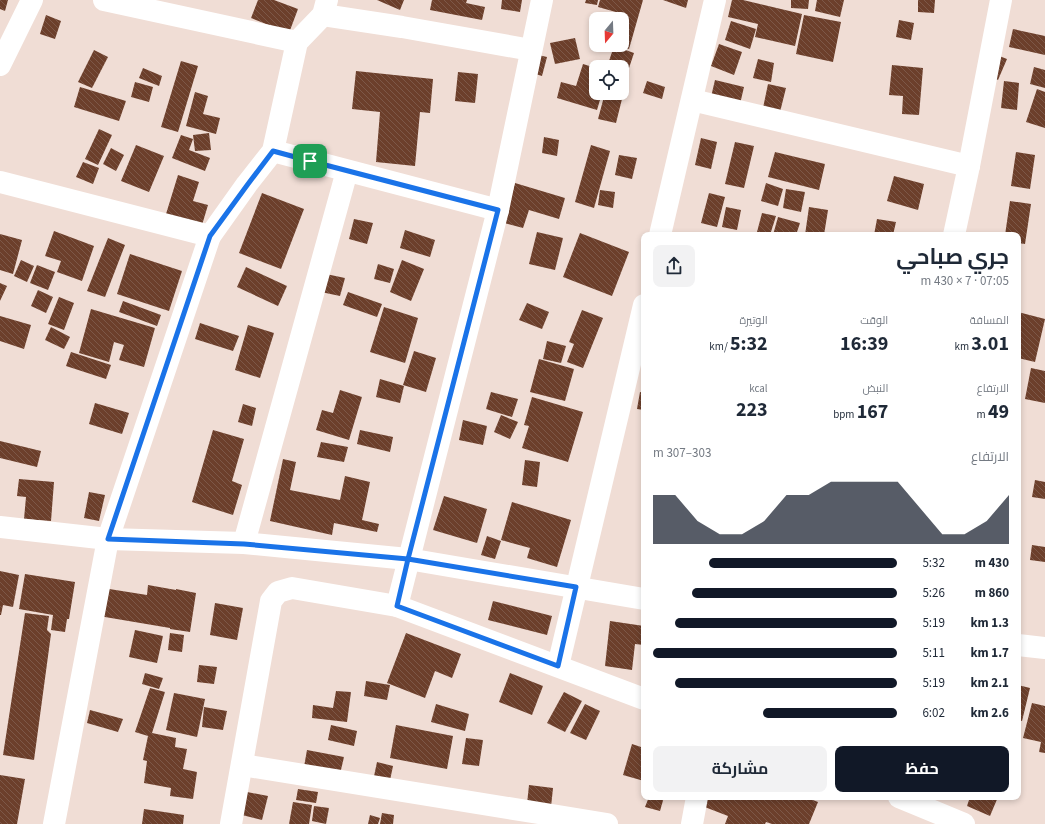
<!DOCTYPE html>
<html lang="ar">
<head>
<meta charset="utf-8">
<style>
  body { margin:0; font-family:"Source Sans 3",Cairo,sans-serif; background:#f2f2f3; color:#1f2937; direction:rtl; height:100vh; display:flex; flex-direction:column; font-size:15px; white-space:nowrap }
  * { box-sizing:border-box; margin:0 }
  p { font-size:13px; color:#747a83 }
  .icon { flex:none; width:22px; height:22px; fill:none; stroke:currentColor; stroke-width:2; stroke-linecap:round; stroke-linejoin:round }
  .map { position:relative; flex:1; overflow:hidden; direction:ltr }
  .sheet { position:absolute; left:641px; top:232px; width:380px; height:568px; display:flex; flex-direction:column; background:#fff; border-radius:8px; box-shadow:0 2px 6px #0003; direction:rtl }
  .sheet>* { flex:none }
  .needle { width:26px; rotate:199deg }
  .tools { position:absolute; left:589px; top:12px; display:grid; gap:8px }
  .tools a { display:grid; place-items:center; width:40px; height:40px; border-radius:8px; background:#fff; box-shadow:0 2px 6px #0003; font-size:20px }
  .pin { position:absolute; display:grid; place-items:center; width:34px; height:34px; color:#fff; margin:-17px; border-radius:8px; box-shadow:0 2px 6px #0006 }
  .round { display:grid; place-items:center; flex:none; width:42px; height:42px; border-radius:8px; background:#f2f2f3 }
  .summary { display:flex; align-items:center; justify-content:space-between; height:68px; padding:0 12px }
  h1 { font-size:22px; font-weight:700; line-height:30px }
  .metrics { display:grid; grid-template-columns:repeat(3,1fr); gap:6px; height:68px; padding:4px 12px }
  .metrics div { display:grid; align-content:center }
  .metrics b { font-size:20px; font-weight:700 }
  .metrics small { font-size:11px; font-weight:400 }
  .metrics p { font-size:11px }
  .chart { height:112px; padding:8px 12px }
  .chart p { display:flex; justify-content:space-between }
  .chart svg { width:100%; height:72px; margin-top:4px; fill:#111827; opacity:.7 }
  .action { display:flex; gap:8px; margin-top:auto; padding:8px 12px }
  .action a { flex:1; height:46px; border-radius:8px; background:#111827; color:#fff; font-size:16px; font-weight:700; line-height:46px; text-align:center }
  .action a+a { background:#f2f2f3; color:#1f2937 }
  ul { padding:0 12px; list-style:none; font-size:13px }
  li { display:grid; grid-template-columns:64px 48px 1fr; align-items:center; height:30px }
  li i { height:10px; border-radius:5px; background:#111827 }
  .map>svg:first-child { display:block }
  .building { fill:url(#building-back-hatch) }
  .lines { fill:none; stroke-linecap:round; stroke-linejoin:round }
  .minor { stroke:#fff; stroke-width:22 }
  .route-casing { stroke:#fff; stroke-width:8 }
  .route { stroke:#1a73e8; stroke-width:5 }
</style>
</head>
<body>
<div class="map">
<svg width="1045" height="824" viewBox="0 0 1045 824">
  <defs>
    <pattern id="building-back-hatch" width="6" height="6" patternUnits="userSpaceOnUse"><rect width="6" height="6" fill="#6c3f2b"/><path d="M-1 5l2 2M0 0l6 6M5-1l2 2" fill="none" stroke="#7d5848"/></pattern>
  </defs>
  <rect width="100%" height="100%" fill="#f0ddd5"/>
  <g class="building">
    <polygon points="0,0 8,0 5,11 0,9"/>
    <polygon points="258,0 274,0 298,9 289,33 251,18"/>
    <polygon points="377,0 404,0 400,10"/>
    <polygon points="432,0 467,0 466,3 485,7 482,20 430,10"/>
    <polygon points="502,0 522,0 520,12 501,9"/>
    <polygon points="586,0 598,0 597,5 585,3"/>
    <polygon points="600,0 643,0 629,49 617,45 622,45 622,19 621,19 623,14 598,7"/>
    <polygon points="663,0 688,0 686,8"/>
    <polygon points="732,0 743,0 802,14 795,46 755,37 758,24 728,17"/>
    <polygon points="791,0 809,0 808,9 791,8"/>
    <polygon points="817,0 844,0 840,17 815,11"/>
    <polygon points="918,0 935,0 934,13 918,12"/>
    <polygon points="602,13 620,19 600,19"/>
    <polygon points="46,15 61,21 55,39 40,34"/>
    <polygon points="804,15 841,22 833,62 796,54"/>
    <polygon points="899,20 914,23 911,40 896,37"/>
    <polygon points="731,21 756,29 750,49 725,40"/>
    <polygon points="1013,29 1045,36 1045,55 1009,47"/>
    <polygon points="575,38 580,59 555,64 550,43"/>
    <polygon points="719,44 742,52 734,75 711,66"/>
    <polygon points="614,46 634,53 627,74 622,72 622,67 607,67"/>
    <polygon points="94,50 108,57 92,88 78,82"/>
    <polygon points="989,52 1007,59 998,80 982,74"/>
    <polygon points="534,54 547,57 542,76 529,72"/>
    <polygon points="758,59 774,63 771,82 753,78"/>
    <polygon points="181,61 198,66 178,132 161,127"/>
    <polygon points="583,64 596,68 596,93 602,93 597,110 557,98 561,82 576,86"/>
    <polygon points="892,65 923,68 919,115 902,114 903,96 889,95"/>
    <polygon points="1034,67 1045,70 1045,88 1030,84"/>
    <polygon points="143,68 162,76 159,86 139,78"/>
    <polygon points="356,71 433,79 430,113 420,112 415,166 376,162 380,112 352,109"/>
    <polygon points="458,72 478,74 475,103 455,101"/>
    <polygon points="715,80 744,87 740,104 711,97"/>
    <polygon points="647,81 665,87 662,99 643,93"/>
    <polygon points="1004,81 1019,83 1017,110 1001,108"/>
    <polygon points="135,82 153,87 149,102 131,97"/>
    <polygon points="768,84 786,88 780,112 763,108"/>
    <polygon points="622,86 625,87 616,123 598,119 605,93 622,93"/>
    <polygon points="80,87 126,101 119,121 74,107"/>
    <polygon points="1037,89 1045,92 1045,128 1026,122"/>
    <polygon points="195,92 208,96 203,114 220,118 216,134 186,126"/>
    <polygon points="99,129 112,135 98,165 85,159"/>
    <polygon points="209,133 211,150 195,151 193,135"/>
    <polygon points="181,135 193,139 189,150 210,158 205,171 172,158"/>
    <polygon points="544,137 559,140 557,156 542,153"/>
    <polygon points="701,138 717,142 711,169 695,165"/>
    <polygon points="735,142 754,146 744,188 725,184"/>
    <polygon points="136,145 164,156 149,192 121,181"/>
    <polygon points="591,145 610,151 594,208 575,202"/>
    <polygon points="111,148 124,155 116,171 103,164"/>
    <polygon points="775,152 825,164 819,190 768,177"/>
    <polygon points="1016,152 1035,155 1030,189 1011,186"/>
    <polygon points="619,155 637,158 632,179 615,175"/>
    <polygon points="83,162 99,168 93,184 76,177"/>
    <polygon points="178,175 199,182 193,201 208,205 202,225 166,214"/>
    <polygon points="894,176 924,184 918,210 887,201"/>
    <polygon points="515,183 565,198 559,219 529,210 523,228 504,223"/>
    <polygon points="766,183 783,189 778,206 761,201"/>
    <polygon points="786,189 805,192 801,212 783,208"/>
    <polygon points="600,190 615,192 613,208 598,205"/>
    <polygon points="262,193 304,209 281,269 239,253"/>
    <polygon points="709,193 725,197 717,227 701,223"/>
    <polygon points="1010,201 1031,204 1025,244 1018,243 1018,235 1005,235"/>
    <polygon points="726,207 741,210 737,230 722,227"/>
    <polygon points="809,207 828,210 824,235 805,235"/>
    <polygon points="762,213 776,216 770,235 757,232"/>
    <polygon points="778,217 800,223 796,235 773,235"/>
    <polygon points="354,219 373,223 367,244 349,239"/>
    <polygon points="877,219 896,222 893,235 874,235"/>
    <polygon points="405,230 435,240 430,257 400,248"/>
    <polygon points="54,231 94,246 82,281 57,272 61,261 45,256"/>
    <polygon points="537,232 563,238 555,270 529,264"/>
    <polygon points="580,233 629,252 612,296 563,277"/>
    <polygon points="0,234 22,240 13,274 0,270"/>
    <polygon points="108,238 125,245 105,297 87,291"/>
    <polygon points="130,254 182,271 169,311 117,294"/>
    <polygon points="21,260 34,266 27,282 14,276"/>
    <polygon points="402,260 424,269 411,301 390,292"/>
    <polygon points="378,264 394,269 390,283 374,279"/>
    <polygon points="37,265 55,272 48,290 30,283"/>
    <polygon points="246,267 287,286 278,306 237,287"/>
    <polygon points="326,274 345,278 340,296 321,292"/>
    <polygon points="0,283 7,286 0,301"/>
    <polygon points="38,290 53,297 46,313 31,306"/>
    <polygon points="348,292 382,304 377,317 343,305"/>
    <polygon points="59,297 74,303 64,330 48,324"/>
    <polygon points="123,301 161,315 157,326 119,312"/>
    <polygon points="527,303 549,312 542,329 519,320"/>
    <polygon points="384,307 418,318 405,363 370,352"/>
    <polygon points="91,309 155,328 144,367 119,360 124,345 114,342 109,362 79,353"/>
    <polygon points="582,310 603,318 583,368 567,362 574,344 569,342"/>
    <polygon points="1018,312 1045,319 1035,362 1018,358"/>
    <polygon points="0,316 31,325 24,349 0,341"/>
    <polygon points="200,323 239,336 233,351 195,339"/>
    <polygon points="248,325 274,333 260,378 235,370"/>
    <polygon points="51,327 70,337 64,349 45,340"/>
    <polygon points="547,341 566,346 561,363 543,359"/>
    <polygon points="414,351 436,358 426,392 403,385"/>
    <polygon points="71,352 111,365 106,379 66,366"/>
    <polygon points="539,359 574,369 565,401 530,392"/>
    <polygon points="1031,368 1045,371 1045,403 1025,399"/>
    <polygon points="380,379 404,386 400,403 376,397"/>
    <polygon points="340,390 362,397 349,440 316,430 322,410 333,413"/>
    <polygon points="491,392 518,399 512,417 486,409"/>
    <polygon points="640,392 644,393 644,410 637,409"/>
    <polygon points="532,397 583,412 568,462 522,448 529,426 524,425"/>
    <polygon points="95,403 129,413 122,434 89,424"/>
    <polygon points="243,404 256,408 252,426 238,422"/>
    <polygon points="501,415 518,422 510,439 494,432"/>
    <polygon points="463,420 487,426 483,445 459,440"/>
    <polygon points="213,430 244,439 232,481 242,485 233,515 192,502"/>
    <polygon points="360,430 393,437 390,452 357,444"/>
    <polygon points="0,441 41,451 37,467 0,458"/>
    <polygon points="321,442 348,447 344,462 317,457"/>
    <polygon points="283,459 296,462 290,490 340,500 345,476 370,482 362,520 379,524 377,532 334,523 332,535 270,521"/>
    <polygon points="525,460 540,462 537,487 522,485"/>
    <polygon points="19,479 54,482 51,521 24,519 26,497 17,496"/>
    <polygon points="1035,480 1045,482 1045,499 1032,497"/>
    <polygon points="89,492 105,495 99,521 84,518"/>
    <polygon points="444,496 487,509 477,543 433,530"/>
    <polygon points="512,502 571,520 557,567 527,558 530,548 501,540"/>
    <polygon points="487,536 501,541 495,559 481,555"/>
    <polygon points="1032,545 1045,547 1045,562 1030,560"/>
    <polygon points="0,571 19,575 13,607 3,605 1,615 0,615"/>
    <polygon points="25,574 75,582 69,619 67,619 65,632 51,630 53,615 19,609"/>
    <polygon points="148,585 176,590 176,589 196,593 190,632 170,629 170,628 99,616 103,588 147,595"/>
    <polygon points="493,601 552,616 547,635 488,620"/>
    <polygon points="215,603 243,608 237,640 210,635"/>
    <polygon points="25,613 49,616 47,630 51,634 34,760 3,755"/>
    <polygon points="610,621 644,626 644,645 635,644 632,670 605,666"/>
    <polygon points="135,630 163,636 157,663 129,657"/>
    <polygon points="170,633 184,635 182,652 168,650"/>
    <polygon points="406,633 461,654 452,678 435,671 425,698 387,683"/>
    <polygon points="199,665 217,667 214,684 197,682"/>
    <polygon points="145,673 163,678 159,689 142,684"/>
    <polygon points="510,673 543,686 532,715 499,702"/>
    <polygon points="366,681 390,685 387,700 364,696"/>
    <polygon points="1018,685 1030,688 1022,721 1018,720"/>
    <polygon points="150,688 165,692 152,733 176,738 175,747 187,749 183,769 197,772 193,799 170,796 171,788 144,783 147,761 143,760 148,736 135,732"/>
    <polygon points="336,691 351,692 347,722 312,718 313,705 333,708"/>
    <polygon points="564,692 582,701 565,732 547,723"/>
    <polygon points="174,693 205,699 197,737 166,730"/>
    <polygon points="1032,703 1045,706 1045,753 1039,752 1041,742 1023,738"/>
    <polygon points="436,704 469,714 465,731 431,722"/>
    <polygon points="585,704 600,711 586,740 570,733"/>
    <polygon points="204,707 227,711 223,730 202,727"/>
    <polygon points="90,710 123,719 118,732 87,723"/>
    <polygon points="331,725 357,731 354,746 328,740"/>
    <polygon points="396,725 453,736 447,769 390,758"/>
    <polygon points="466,738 483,740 479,766 462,764"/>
    <polygon points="632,744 644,748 644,781 623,775"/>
    <polygon points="307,750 344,757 340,774 304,767"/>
    <polygon points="377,762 393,766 389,785 373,781"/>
    <polygon points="0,775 25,779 17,824 0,824"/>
    <polygon points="529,785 553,788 551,807 527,804"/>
    <polygon points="298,789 318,792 316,803 296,800"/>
    <polygon points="247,792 268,796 262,820 242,815"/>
    <polygon points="649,797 664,797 660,811 645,807"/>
    <polygon points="700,797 805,797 818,802 809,824 772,824 766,822 765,824 725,824 728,816 697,804"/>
    <polygon points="970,797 998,797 990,816 967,806"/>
    <polygon points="293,802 312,805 309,824 289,824"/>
    <polygon points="314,806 329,808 326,824 312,821"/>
    <polygon points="144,809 184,815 183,824 142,824"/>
    <polygon points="382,813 394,815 393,824 380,824"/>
    <polygon points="370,815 380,818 378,824 368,824"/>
  </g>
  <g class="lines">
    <g class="minor">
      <polyline points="104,0 297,42"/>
      <polyline points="323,15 402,27 531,50"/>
      <polyline points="0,65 32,0"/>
      <polyline points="692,100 969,166"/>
      <polyline points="273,151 498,210"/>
      <polyline points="0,182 210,236"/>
      <polyline points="660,235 715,0"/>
      <polyline points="954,235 969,166 1001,0"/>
      <polyline points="0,527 108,539 244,543 408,559 644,599"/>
      <polyline points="244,543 347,171"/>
      <polyline points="397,606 498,210 542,0"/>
      <polyline points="1018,645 1045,648"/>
      <polyline points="558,666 644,305"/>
      <polyline points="242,765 607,824"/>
      <polyline points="899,797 964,824"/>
      <polyline points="54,824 108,539 210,236 247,184 273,151 297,42 323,15 327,0"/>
      <polyline points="231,824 271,601 278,592 292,588 397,606 644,699"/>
      <polyline points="692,824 697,797"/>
    </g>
  </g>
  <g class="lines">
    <defs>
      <polyline id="route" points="310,161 273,151 248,184 210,236 108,539 244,544 408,559 576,587 558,666 397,606 408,559 498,210 310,161"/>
    </defs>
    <use href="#route" class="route-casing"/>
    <use href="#route" class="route"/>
  </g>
</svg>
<div class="tools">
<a><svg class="needle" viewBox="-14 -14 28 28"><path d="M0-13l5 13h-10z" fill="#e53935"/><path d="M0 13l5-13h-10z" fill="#747a83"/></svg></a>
<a><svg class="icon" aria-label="locate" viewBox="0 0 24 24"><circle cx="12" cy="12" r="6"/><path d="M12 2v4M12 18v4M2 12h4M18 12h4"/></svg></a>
</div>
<div class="pin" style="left:310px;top:161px;background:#1e9e55"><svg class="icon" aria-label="arrive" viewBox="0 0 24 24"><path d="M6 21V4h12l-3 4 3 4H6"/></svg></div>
<section class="sheet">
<div class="summary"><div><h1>جري صباحي</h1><p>07:05 · 7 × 430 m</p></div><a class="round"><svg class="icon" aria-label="share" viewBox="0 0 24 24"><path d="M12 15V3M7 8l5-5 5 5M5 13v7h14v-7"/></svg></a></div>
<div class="metrics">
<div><p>المسافة</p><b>3.01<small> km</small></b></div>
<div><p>الوقت</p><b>16:39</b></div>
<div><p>الوتيرة</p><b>5:32<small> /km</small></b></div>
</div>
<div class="metrics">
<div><p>الارتفاع</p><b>49<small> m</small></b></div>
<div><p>النبض</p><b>167<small> bpm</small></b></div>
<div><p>kcal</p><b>223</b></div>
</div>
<div class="chart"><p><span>الارتفاع</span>303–307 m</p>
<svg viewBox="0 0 160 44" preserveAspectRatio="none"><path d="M0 44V14L10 14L20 30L30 38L40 38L50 30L60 14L70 14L80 6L90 6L100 6L110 6L120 22L130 38L140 38L150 30L160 14V44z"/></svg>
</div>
<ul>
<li><b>430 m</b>5:32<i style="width:77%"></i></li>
<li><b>860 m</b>5:26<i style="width:84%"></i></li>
<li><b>1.3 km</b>5:19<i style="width:91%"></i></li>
<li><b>1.7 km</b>5:11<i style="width:100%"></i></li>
<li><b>2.1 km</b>5:19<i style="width:91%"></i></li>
<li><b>2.6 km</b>6:02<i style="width:55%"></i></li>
</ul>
<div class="action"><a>حفظ</a><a>مشاركة</a></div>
</section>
</div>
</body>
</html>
